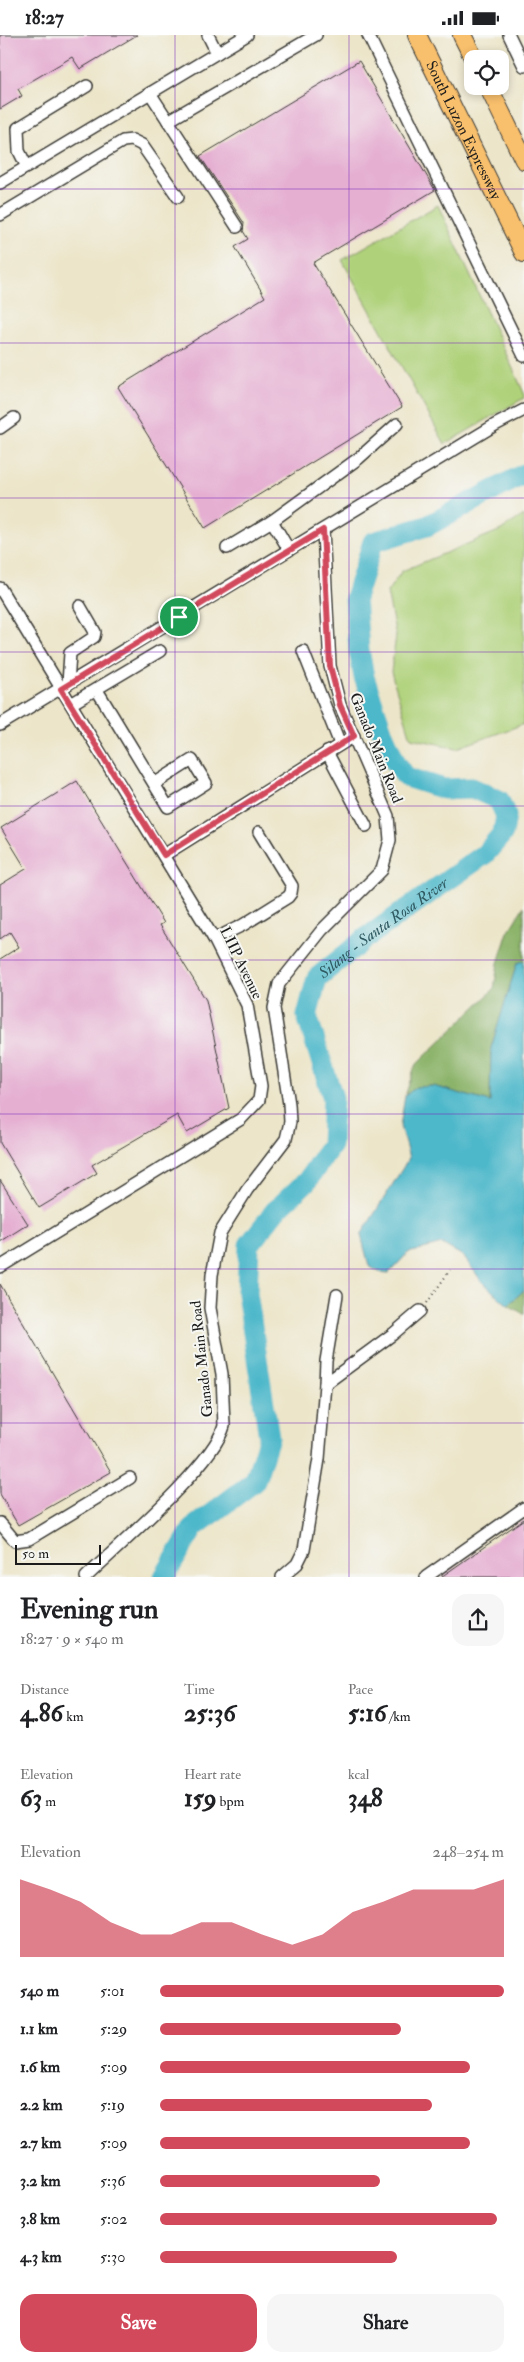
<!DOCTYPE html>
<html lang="en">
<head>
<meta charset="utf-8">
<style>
  body { margin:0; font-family:"IM FELL Double Pica",serif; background:#f6f6f6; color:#202124; height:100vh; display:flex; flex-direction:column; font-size:19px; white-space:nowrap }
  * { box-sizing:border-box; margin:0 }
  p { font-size:16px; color:#757577 }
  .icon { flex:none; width:28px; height:28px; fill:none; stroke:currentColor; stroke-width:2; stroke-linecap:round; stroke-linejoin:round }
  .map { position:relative; height:1542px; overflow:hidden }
  .drawer { display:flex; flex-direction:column; background:#fff; flex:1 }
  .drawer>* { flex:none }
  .controls { position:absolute; left:464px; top:15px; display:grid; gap:10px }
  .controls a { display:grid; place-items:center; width:45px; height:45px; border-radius:10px; background:#fff; box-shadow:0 2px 8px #0003; font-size:25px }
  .scale { position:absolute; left:15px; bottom:12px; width:86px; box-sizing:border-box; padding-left:5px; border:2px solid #1c1c1c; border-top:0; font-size:14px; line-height:18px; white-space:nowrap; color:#1c1c1c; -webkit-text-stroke:4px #f6f6f2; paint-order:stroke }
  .pin { position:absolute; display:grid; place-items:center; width:42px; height:42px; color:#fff; margin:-21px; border:2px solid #fff; border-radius:50%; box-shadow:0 1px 5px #0007 }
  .round { display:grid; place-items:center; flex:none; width:52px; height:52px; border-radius:15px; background:#f6f6f6 }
  .overview { display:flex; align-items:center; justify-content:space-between; height:85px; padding:0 20px }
  h1 { font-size:28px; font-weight:700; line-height:38px }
  .metrics { display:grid; grid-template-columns:repeat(3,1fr); gap:8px; height:85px; padding:5px 20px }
  .metrics div { display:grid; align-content:center }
  .metrics b { font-size:25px; font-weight:700 }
  .metrics small { font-size:14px; font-weight:400 }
  .metrics p { font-size:14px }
  .chart { height:140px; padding:10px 20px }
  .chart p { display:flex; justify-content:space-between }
  .chart svg { width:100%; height:90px; margin-top:5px; fill:#d1495b; opacity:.7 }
  .button { display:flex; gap:10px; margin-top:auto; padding:10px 20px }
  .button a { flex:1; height:58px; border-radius:15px; background:#d1495b; color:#fff; font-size:20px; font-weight:700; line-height:58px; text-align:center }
  .button a+a { background:#f6f6f6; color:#202124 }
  ul { padding:0 20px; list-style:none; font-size:16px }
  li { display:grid; grid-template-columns:80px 60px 1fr; align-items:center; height:38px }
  li i { height:12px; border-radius:6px; background:#d1495b }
  .status { display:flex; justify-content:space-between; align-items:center; height:35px; padding:0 25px; background:#fff; direction:ltr }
  .status svg { height:14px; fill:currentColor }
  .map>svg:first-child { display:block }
  .green { fill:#afd179; stroke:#66764a }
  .forest { fill:#8bb369; stroke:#546842 }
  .water { fill:#4db8ca; stroke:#346a73 }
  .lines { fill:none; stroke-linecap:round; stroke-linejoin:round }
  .river { stroke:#4db8ca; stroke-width:21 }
  .building { fill:#e5afd2 }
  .minor-casing { stroke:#3b3a36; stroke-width:14 }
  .highway-casing { stroke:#3b3a36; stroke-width:20 }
  .path { stroke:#3b3a36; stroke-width:2; stroke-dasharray:1 4; stroke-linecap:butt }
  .minor { stroke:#fff; stroke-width:11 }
  .highway { stroke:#f8bf6c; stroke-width:18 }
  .route-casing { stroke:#fff; stroke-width:10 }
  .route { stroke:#d1495b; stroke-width:6 }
  .grid { fill:none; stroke:#7b2cbf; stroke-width:1; stroke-opacity:0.55 }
  .labels { text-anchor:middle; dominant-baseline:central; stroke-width:4; stroke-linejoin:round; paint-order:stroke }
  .street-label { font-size:15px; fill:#1c1c1c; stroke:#f6f6f2 }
  .water-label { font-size:16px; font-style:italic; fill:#305a62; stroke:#f6f6f2 }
</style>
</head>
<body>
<div class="status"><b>18:27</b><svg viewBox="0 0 49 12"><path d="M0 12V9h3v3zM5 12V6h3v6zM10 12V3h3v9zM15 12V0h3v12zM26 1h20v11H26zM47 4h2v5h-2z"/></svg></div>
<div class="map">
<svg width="524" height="1542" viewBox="0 0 524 1542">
  <rect width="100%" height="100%" fill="#f6f6f2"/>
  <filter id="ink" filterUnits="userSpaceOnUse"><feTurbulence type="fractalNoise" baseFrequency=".02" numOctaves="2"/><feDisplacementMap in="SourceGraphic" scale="10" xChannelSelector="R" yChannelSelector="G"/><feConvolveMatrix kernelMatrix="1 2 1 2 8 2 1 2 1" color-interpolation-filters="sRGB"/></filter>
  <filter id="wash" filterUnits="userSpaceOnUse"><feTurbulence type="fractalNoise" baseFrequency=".0096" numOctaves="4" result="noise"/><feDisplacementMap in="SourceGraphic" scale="20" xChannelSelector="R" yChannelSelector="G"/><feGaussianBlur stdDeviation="1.12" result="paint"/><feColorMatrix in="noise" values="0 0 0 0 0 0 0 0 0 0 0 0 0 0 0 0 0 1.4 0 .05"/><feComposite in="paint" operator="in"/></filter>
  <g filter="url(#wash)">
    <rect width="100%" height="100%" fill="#ece5c9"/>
    <g class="green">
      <polygon points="438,170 524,358 524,363 445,409 342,225"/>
      <polygon points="524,480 524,689 457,713 411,703 391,637 396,601 387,557 402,536 501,495"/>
    </g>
    <g class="forest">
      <polygon points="524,871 524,926 517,928 491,1013 490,1067 433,1051 416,1052 405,1061 415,1031 494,954 498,928 508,897"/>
      <polygon points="524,1255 524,1279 508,1270"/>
    </g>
    <polygon class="water" points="524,926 524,1255 508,1270 483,1248 463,1221 442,1209 408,1218 389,1238 379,1237 369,1231 361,1200 409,1123 400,1091 405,1061 416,1052 433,1051 490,1067 491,1013 517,928"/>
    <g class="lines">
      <path class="river" id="s1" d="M164,1542L194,1492L255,1446L269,1402L247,1258L249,1210L275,1176L307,1146L331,1110L333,1063L307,981L317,943L366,903L485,819L503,798L506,781L499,765L472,753L444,754L406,742L396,728L384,701L364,642L359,615L355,563L373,507L427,491L524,439"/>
    </g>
    <g id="blocks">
      <g class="building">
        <polygon points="0,0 137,0 80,34 72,22 18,54 22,61 0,74"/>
        <polygon points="359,26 435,155 313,228 402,372 205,493 118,352 265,262 235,212 248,204 243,196 244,188 200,121"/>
        <polygon points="77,746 164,888 160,890 206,965 229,1073 187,1098 177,1080 92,1130 97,1138 39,1173 0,1108 0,924 19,912 10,897 0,904 0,850 26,834 1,793"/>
        <polygon points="0,1145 28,1189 0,1207"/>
        <polygon points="0,1249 111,1437 18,1490 0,1459"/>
        <polygon points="524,1484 524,1542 441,1542"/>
      </g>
    </g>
  </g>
  <g filter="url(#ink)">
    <use href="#blocks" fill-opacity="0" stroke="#3b3a36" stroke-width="1"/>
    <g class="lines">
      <defs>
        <g id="minor">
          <polyline points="208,0 217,18"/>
          <polyline points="368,0 524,321"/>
          <polyline points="509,0 524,31"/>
          <polyline points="150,58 237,192"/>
          <polyline points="168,86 316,0"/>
          <polyline points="27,132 19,116 18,93 87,51"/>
          <polyline points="0,148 247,0"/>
          <polyline points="0,180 123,106 132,105 142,110 178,162"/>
          <polyline points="0,393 14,383"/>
          <polyline points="227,513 272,486"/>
          <polyline points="289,515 272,486 359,423 397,389"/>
          <polyline points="0,553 214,904 247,970 261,1051 259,1065 241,1084 0,1232"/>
          <polyline points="303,616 340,709"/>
          <polyline points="68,649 70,618 94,602 95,597 80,571"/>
          <polyline points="97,655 168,772 206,748 192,725 154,749"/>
          <polyline points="71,669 160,616"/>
          <polyline points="0,690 495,390 524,375"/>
          <polyline points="327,717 366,791"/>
          <polyline points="164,820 354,701"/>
          <polyline points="214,904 243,890 288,862 291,858 292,851 259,797"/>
          <polyline points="325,1349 326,1326 337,1260"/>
          <polyline points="0,1488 15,1506 29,1504 130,1443"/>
          <path d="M86,1542C119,1510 213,1430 224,1391L222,1339L210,1273L212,1240L220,1198L247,1155L286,1104L290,1087L289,1069L274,973L279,949L322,895L382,835L390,805L388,781L340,670L330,631L323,495"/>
          <polyline points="282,1542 297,1529 304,1515 319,1424 325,1349 393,1299 420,1276"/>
          <polyline points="426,1542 524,1473"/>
        </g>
        <g id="highway">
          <path id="s2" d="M417,0L524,218"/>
          <polyline points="462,0 474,24"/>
          <polyline points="488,51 524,125"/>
        </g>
      </defs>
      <use href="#minor" class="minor-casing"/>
      <use href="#highway" class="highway-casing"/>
      <polyline class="path" points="427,1268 450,1235"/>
      <use href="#minor" class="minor"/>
      <use href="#highway" class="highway"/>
    </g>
  </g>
  <g class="lines" filter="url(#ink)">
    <defs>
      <polygon id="route" points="323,495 330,631 340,670 354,701 164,820 61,654"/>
    </defs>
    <use href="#route" class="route-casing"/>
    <use href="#route" class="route"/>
  </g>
  <path class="grid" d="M175,0V1542M349,0V1542M0,154H524M0,308H524M0,463H524M0,617H524M0,771H524M0,925H524M0,1079H524M0,1234H524M0,1388H524"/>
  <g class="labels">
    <g class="street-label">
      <text stroke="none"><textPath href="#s2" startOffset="106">South Luzon Expressway</textPath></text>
      <text transform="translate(376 713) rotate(68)">Ganado Main Road</text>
      <text transform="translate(241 928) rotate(64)">LIIP Avenue</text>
      <text transform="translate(202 1324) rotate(-96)">Ganado Main Road</text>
    </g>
    <g class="water-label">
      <text stroke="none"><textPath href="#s1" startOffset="760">Silang - Santa Rosa River</textPath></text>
    </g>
  </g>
</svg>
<div class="controls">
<a><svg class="icon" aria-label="locate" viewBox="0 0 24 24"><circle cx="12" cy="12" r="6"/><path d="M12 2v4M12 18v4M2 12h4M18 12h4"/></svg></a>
</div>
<div class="scale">50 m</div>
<div class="pin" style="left:179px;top:582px;background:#1e9e55"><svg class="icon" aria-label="arrive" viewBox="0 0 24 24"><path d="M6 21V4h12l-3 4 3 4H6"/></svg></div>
</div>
<section class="drawer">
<div class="overview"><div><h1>Evening run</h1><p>18:27 · 9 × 540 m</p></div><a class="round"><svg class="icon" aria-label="share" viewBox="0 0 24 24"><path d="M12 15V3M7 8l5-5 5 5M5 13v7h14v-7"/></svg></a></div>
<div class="metrics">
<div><p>Distance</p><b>4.86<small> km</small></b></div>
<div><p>Time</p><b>25:36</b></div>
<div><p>Pace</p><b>5:16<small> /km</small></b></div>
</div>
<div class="metrics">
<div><p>Elevation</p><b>63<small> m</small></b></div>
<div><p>Heart rate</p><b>159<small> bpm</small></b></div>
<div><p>kcal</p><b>348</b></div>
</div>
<div class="chart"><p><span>Elevation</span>248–254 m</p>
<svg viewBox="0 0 160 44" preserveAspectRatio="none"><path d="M0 44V6L10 11L20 17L30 27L40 33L50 33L60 27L70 27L80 33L90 38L100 33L110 22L120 17L130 11L140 11L150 11L160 6V44z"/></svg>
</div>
<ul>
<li><b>540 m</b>5:01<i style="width:100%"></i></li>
<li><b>1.1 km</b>5:29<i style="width:70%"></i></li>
<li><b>1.6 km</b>5:09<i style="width:90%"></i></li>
<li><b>2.2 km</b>5:19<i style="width:79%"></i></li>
<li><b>2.7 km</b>5:09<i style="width:90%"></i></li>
<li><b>3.2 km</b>5:36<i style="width:64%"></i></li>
<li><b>3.8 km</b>5:02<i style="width:98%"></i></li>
<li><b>4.3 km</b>5:30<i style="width:69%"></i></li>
</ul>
<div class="button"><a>Save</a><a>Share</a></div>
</section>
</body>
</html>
